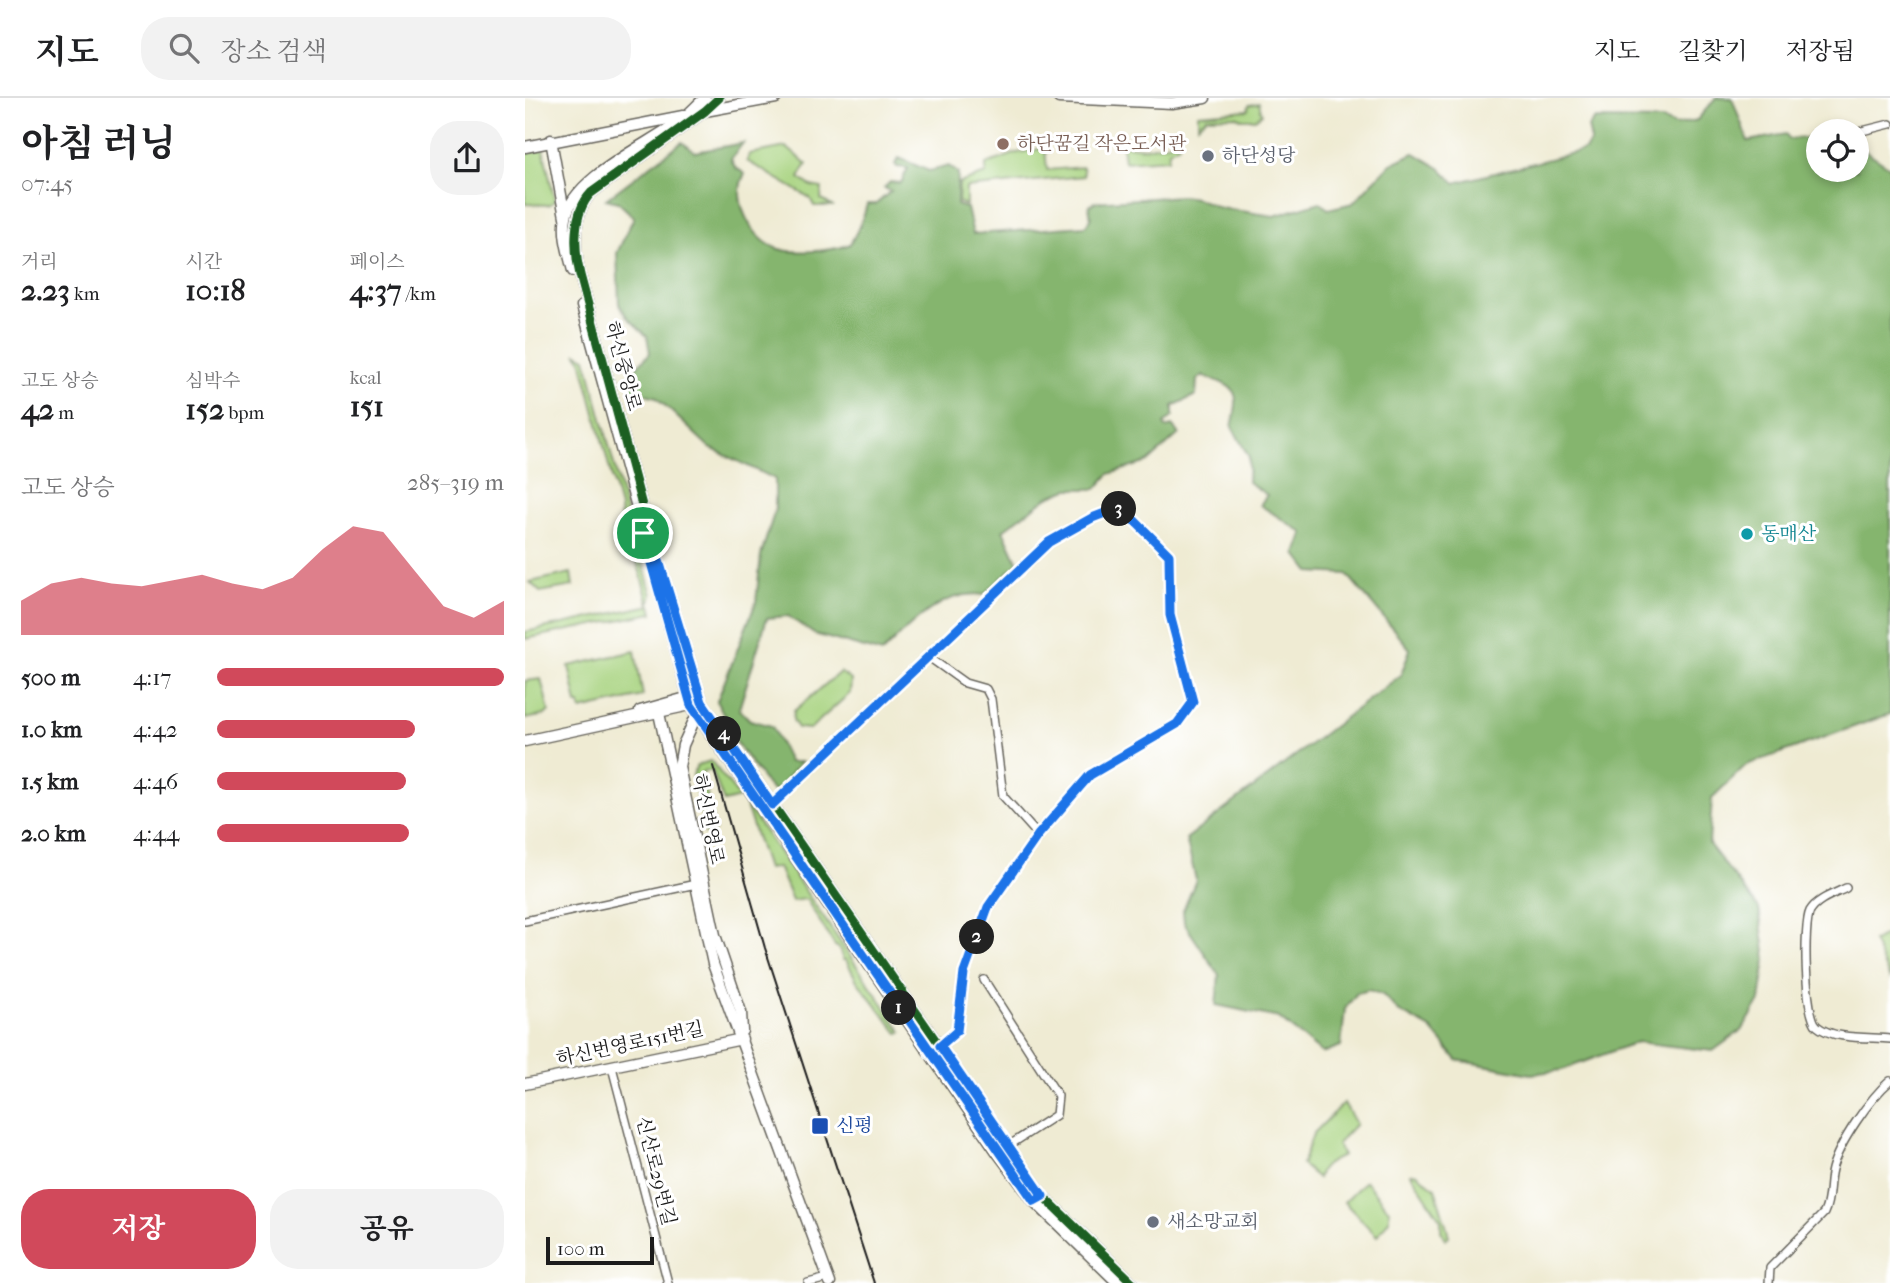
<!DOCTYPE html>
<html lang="ko">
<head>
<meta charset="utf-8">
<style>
  body { margin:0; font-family:"IM FELL French Canon","Noto Serif KR",serif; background:#f2f2f2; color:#202124; height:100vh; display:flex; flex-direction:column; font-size:26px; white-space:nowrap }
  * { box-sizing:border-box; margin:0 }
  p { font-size:23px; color:#757577 }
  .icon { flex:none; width:38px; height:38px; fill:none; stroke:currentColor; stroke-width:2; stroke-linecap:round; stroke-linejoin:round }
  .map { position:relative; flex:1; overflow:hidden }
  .side { display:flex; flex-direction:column; background:#fff; width:525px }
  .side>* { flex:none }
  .buttons { position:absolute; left:1281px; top:21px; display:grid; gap:14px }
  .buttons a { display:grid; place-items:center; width:63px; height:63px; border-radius:50%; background:#fff; box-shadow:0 4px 10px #0003; font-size:35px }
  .scale { position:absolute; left:21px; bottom:18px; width:108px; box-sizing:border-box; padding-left:7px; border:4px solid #1c1c1c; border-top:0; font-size:19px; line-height:24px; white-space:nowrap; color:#1c1c1c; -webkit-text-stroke:5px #fff; paint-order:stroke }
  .pin { position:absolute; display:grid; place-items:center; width:60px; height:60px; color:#fff; margin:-30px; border:4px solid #fff; border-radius:50%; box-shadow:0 2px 7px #0007 }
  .km { position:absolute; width:35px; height:35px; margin:-18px; border-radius:50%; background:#222; color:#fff; font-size:19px; line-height:35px; text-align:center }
  .round { display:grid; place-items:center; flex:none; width:74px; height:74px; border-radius:28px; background:#f2f2f2 }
  .summary { display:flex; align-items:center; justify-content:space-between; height:119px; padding:0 21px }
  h1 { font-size:38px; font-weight:700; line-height:52px }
  .figures { display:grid; grid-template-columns:repeat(3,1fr); gap:10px; height:119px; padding:7px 21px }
  .figures div { display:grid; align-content:center }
  .figures b { font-size:30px; font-weight:700 }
  .figures small { font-size:19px; font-weight:400 }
  .figures p { font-size:19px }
  .chart { height:196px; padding:14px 21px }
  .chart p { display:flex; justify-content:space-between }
  .chart svg { width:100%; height:126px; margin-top:7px; fill:#d1495b; opacity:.7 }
  .button { display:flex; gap:14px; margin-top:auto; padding:14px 21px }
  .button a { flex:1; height:80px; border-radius:28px; background:#d1495b; color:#fff; font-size:28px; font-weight:700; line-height:80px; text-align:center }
  .button a+a { background:#f2f2f2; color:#202124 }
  ul { padding:0 21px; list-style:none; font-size:23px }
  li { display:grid; grid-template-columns:112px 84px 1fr; align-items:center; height:52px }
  li i { height:18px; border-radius:9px; background:#d1495b }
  header { display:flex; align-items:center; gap:42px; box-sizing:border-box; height:98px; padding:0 35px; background:#fff; border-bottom:2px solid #e0e0e0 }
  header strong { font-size:33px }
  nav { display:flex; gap:38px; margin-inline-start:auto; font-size:24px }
  .search { width:490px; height:63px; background:#f2f2f2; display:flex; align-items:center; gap:18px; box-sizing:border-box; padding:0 24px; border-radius:28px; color:#757577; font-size:26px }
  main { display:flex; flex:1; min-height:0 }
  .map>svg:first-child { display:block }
  .green { fill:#a7d37f; stroke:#62784e; stroke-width:2 }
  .forest { fill:#85b56e; stroke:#506845; stroke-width:2 }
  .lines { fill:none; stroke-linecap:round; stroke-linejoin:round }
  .street-casing { stroke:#66645c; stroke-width:10 }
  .secondary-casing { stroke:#66645c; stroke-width:13 }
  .street { stroke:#fff; stroke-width:7 }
  .secondary { stroke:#fff; stroke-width:10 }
  .rail { stroke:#1c1c1c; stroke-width:2 }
  .cycleway-casing { stroke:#fff; stroke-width:13 }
  .cycleway { stroke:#1b5e20; stroke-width:9 }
  .route-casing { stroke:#fff; stroke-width:14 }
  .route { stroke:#1a73e8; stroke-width:9 }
  .education-dot { fill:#8d6e63; stroke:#fff; stroke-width:2.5 }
  .worship-dot { fill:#6b7280; stroke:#fff; stroke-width:2.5 }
  .culture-dot { fill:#0f9aa8; stroke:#fff; stroke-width:2.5 }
  .transit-dot { fill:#1a4fb4; stroke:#fff; stroke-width:2.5 }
  .labels { text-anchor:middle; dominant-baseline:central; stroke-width:6; stroke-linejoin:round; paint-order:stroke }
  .education-label { font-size:19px; fill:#785e54; stroke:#fff; text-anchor:start }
  .worship-label { font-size:19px; fill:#5b616d; stroke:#fff; text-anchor:start }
  .street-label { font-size:19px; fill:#1c1c1c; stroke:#fff }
  .culture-label { font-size:19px; fill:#0d838f; stroke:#fff; text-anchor:start }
  .transit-label { font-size:19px; fill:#164399; stroke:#fff; text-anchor:start }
</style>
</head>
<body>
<header>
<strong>지도</strong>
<div class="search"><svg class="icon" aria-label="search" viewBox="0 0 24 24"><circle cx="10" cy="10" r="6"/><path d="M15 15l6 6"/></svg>장소 검색</div>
<nav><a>지도</a><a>길찾기</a><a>저장됨</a></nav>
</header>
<main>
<section class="side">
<div class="summary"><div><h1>아침 러닝</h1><p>07:45</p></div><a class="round"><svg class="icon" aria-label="share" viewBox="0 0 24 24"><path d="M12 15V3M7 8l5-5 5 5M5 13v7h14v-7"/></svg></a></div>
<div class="figures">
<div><p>거리</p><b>2.23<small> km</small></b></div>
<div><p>시간</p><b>10:18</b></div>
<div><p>페이스</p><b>4:37<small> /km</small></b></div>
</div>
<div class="figures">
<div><p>고도 상승</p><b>42<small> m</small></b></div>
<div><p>심박수</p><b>152<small> bpm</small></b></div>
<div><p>kcal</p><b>151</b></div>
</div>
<div class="chart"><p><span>고도 상승</span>285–319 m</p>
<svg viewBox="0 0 160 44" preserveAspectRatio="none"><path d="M0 44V32L10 26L20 24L30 26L40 27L50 25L60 23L70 26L80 28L90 24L100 14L110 6L120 8L130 21L140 34L150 38L160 32V44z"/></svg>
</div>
<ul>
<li><b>500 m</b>4:17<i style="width:100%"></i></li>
<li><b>1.0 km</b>4:42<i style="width:69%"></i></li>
<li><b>1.5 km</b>4:46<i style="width:66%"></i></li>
<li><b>2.0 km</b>4:44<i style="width:67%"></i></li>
</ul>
<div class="button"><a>저장</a><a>공유</a></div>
</section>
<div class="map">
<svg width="1365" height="1185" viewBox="0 0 1365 1185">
  <rect width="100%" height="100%" fill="#fff"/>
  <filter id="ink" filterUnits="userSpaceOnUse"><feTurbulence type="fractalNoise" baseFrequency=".0143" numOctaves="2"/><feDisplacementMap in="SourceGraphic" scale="14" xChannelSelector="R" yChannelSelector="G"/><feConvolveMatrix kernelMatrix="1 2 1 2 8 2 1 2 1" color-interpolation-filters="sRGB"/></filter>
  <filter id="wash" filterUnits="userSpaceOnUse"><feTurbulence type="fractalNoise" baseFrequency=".00686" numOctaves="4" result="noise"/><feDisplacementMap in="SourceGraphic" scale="28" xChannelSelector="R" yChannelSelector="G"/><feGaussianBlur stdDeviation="1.57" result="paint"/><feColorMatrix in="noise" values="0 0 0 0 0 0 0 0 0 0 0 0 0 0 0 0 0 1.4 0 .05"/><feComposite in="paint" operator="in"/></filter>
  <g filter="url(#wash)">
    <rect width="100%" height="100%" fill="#efebd3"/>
    <g class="green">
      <polygon points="734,5 737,16 730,21 718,21 711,18 682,19 673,27 673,16 723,12 724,7"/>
      <polygon points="653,44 654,47 644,53 643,61 599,64 597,47 619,50"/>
      <polygon points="261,49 282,66 274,80 286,88 297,90 296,101 307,108 289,108 285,100 222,63 224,56"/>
      <polygon points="520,50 522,72 558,69 559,78 441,90 441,107 433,104 434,85 461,76 461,66 492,55"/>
      <polygon points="18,51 30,103 24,107 0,106 0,56"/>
      <polygon points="51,255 61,260 104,424 96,424 95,410 56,262"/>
      <polygon points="108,431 127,497 124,506 103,432"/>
      <polygon points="46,475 48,488 15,494 5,484"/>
      <polygon points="126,507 128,515 0,541 0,534"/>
      <polygon points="110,553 118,598 56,612 55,606 52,606 44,568"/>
      <polygon points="315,574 326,582 325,595 285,631 273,630 268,622 269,613"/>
      <polygon points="16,581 24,613 20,617 0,621 0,583"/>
      <polygon points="186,663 215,700 199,704 187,672 177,674 190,733 180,735 168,677 172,667"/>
      <polygon points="220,705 377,934 373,935 332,883 321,862 318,862 314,850 310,848 281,801 267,803 253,769 242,771"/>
      <polygon points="1365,835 1365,882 1348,843"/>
      <path d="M819,1005L831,1026L812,1046L818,1058C807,1063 796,1067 793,1080L777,1067L788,1036Z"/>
      <polygon points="891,1075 910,1090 924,1138 921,1141 916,1133 916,1122 886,1076"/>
      <polygon points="840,1083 864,1112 864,1122 852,1138 819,1104"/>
    </g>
    <path class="forest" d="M1191,0H1207L1223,43L1261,36L1264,41L1293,39V72H1332L1333,48L1365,69V616L1221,667L1187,700L1184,746L1234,811L1241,861L1235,903L1218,931L1188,953L1112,944L1037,972L1006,976L932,962L906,931L873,913L858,897L844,892L832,895L820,911L816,948L797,955L754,920L691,907L694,877L659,825L658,813L671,782L661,741L876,577L885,551L822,476L785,474L771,456L778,435L735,407L742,397L723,384L724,359L707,329C715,293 714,289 677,278L672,282L671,297L648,308V318L639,326L641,330L647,328L654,336L623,364L584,376L571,391H543L523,399L478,432L493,465L459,497C417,491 384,528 357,555L289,536L263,518L242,520L214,611L225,622L247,628L264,664H276L252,692L247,693L212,646L192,603L231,504L236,457L250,412V381L185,350L131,299L106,292L108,273L125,255L122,238L102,219L94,206L92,155L109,119L93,104L81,101L157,44L170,54L218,45L206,61L210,69L220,76C205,99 226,143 254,151C269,156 311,153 325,146C332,134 339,119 342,106H351L366,93L359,90L365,84L376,85L383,70L372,69L370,66L374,60L404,73L424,68L433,75L432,107L442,110L448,136L560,128L566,120L564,108L569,104L656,98L671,100L695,110L749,118L795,104L803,111L828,105L864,67L889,55L915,70L930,85L1060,52L1066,42L1063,29L1070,21L1137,22L1151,27L1172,22Z"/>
  </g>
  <g filter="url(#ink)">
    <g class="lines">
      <defs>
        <g id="street">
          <polyline points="1333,34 1365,26"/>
          <polyline points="405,560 440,585 461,591 466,601 478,698 513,737"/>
          <polyline points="247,707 524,444 567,420 593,410 604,417 644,457 645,518 668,604 652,626 565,677 513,737 463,809 439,875 432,933 415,948"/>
          <path d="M1321,790C1309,796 1292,801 1285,813C1278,827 1280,918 1292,928C1308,942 1345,939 1365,941"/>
          <polyline points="0,823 171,786"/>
          <polyline points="459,882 533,998 531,1017 480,1050"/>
          <polyline points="87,969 143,1185"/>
          <polyline points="283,1185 303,1180"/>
          <path d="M1244,1185L1245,1170L1299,1115C1306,1100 1303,1087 1307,1071C1314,1045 1345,1000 1365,983"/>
        </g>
        <g id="secondary">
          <path d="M194,0L180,13L66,95C47,115 49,152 55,177L122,426L177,604L518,1098L608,1185"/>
          <polyline points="534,0 647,5 680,0"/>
          <polyline points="180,13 251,0"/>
          <polyline points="26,42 40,119"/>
          <polyline points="0,49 158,18"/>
          <path d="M48,173C44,156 37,136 41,119C48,79 125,46 156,22C164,16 172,7 180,0"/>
          <polyline points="57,208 166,607 473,1055 509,1103 593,1185"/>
          <polyline points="115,613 168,598"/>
          <polyline points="173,614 158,647 154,669 190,837 216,914 217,933"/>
          <polyline points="134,615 188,866 305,1185"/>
          <polyline points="0,643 170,606"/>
          <polyline points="0,986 217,941"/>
        </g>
      </defs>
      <use href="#street" class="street-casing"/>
      <use href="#secondary" class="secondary-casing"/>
      <use href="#street" class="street"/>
      <use href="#secondary" class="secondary"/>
      <polyline class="rail" points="188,668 240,850 349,1185"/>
      <defs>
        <g id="cycleway">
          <path d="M194,0L180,13L66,95C47,115 49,152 55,177L122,426L177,604L518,1098L608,1185"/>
          <polyline points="239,713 524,444 567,420 593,410 604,417 644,457 645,518 668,604 652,626 565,677 513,737 463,809 439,875 432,933 405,956"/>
        </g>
      </defs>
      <use href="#cycleway" class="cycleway-casing"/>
      <use href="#cycleway" class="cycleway"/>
    </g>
  </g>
  <g class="lines" filter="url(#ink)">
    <defs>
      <polygon id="route" points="593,410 604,417 644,457 645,517 668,604 652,626 565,677 513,737 463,809 439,875 432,933 415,948 518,1098 509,1103 166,607 114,422 121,420 177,604 247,707 524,444 567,420"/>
    </defs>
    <use href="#route" class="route-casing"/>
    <use href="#route" class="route"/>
  </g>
  <circle class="education-dot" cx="478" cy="46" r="7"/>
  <g class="worship-dot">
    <circle cx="683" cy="58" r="7"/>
    <circle cx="628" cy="1124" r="7"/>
  </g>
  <circle class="culture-dot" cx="1222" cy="436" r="7"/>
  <rect class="transit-dot" x="286" y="1019" width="18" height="18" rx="3.5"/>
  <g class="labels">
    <g class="education-label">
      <text x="492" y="46">하단꿈길 작은도서관</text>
    </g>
    <g class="worship-label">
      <text x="697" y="58">하단성당</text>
      <text x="642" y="1124">새소망교회</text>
    </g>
    <g class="street-label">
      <text transform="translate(98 268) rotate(75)">하신중앙로</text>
      <text transform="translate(183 721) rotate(78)">하신번영로</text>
      <text transform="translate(105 946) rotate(-12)">하신번영로151번길</text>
      <text transform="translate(131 1073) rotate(76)">신산로29번길</text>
    </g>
    <g class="culture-label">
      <text x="1236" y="436">동매산</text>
    </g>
    <g class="transit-label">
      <text x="311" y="1028">신평</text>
    </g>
  </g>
</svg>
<div class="buttons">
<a><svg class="icon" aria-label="locate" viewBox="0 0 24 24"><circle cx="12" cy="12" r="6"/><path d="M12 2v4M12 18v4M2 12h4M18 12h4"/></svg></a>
</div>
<div class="scale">100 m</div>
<div class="pin" style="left:118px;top:435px;background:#1e9e55"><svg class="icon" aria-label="arrive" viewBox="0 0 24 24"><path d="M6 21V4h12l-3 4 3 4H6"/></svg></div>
<b class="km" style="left:374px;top:910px">1</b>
<b class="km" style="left:452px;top:839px">2</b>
<b class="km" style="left:594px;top:411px">3</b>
<b class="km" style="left:199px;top:636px">4</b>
</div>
</main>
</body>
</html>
